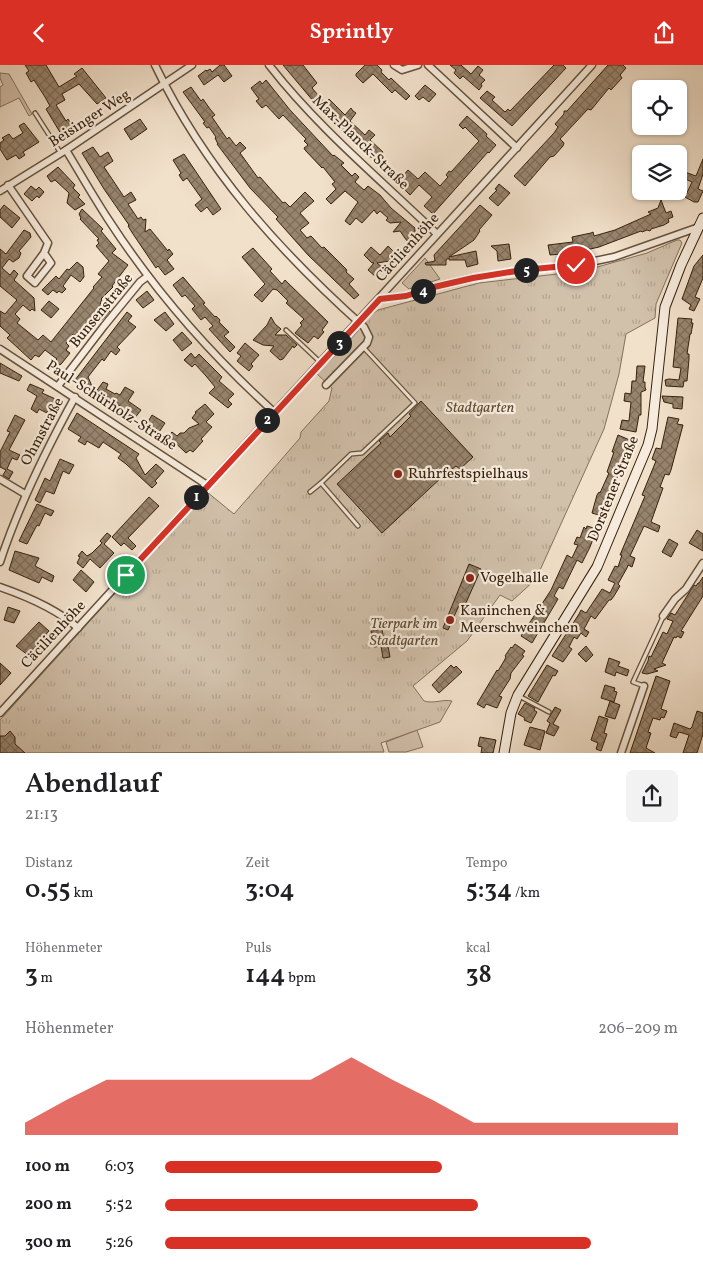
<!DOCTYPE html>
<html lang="de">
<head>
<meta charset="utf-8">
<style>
  body { margin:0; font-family:Vollkorn,serif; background:#f2f2f2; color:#202124; height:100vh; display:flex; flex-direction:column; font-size:19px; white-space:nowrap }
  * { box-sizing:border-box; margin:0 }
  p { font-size:16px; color:#757577 }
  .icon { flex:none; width:28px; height:28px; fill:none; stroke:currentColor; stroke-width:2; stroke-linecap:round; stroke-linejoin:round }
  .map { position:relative; height:688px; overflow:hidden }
  .details { display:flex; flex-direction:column; background:#fff; flex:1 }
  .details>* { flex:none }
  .controls { position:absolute; left:632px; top:15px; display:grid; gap:10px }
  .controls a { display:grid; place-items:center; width:55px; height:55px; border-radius:8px; background:#fff; box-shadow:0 1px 4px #0004; font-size:25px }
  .pin { position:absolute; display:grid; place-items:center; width:42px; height:42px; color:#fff; margin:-21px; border:2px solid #fff; border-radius:50%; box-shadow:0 1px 5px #0007 }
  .km { position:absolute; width:25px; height:25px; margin:-12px; border-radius:50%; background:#222; color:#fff; font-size:14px; line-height:25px; text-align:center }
  .round { display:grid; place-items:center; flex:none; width:52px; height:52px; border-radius:8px; background:#f2f2f2 }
  .headline { display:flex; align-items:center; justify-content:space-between; height:85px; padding:0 25px }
  h1 { font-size:28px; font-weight:600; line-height:38px }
  .metrics { display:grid; grid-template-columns:repeat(3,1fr); gap:8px; height:85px; padding:5px 25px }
  .metrics div { display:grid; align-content:center }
  .metrics b { font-size:25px; font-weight:600 }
  .metrics small { font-size:14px; font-weight:400 }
  .metrics p { font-size:14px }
  .chart { height:140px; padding:10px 25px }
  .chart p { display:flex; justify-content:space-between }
  .chart svg { width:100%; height:90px; margin-top:5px; fill:#d93025; opacity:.7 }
  ul { padding:0 25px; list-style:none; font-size:16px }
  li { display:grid; grid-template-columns:80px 60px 1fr; align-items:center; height:38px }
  li i { height:12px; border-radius:6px; background:#d93025 }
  header { display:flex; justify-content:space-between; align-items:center; height:65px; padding:0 25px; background:#d93025; color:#fff; font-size:22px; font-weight:600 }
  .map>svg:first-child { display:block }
  .green { fill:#d1c0aa; stroke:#84715a }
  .park { fill:url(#park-tufts); stroke:#84715a }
  .building { fill:url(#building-cross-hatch); stroke:#37220b }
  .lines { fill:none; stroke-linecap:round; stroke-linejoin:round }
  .lane-casing { stroke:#66523b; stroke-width:5.5 }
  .street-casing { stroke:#66523b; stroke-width:9 }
  .secondary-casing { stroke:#37220b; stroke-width:11 }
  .lane { stroke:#f6ebdd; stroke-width:3 }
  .street { stroke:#f6ebdd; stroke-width:6 }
  .secondary { stroke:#f6ebdd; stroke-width:9 }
  .route-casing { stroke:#fff; stroke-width:10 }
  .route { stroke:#d93025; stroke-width:6 }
  .poi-dot { fill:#8f2418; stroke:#f6ebdd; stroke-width:2 }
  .labels { text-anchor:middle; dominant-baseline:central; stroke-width:4.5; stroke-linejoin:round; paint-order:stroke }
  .street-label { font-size:15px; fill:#37220b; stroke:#f6ebdd }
  .park-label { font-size:15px; font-style:italic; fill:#5e4a33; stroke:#f6ebdd }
  .poi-label { font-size:15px; fill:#37220b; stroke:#f6ebdd; text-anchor:start }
</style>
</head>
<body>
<header><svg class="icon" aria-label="back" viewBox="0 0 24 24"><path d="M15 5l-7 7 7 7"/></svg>Sprintly<svg class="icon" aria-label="share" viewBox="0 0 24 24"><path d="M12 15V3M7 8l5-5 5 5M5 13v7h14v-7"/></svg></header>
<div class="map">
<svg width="703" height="688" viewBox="0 0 703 688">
  <defs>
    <pattern id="park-tufts" width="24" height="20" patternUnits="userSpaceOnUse" patternTransform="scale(1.25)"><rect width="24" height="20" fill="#d1c0aa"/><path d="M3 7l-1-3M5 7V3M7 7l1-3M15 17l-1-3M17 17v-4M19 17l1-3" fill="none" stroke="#b4a591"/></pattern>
    <pattern id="building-cross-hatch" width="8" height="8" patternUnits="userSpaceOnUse" patternTransform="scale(1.25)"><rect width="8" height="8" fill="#98856e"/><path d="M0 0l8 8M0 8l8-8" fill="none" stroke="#7d6c59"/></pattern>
  </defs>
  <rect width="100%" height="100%" fill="#f1e0ca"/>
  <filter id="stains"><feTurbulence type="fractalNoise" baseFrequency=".004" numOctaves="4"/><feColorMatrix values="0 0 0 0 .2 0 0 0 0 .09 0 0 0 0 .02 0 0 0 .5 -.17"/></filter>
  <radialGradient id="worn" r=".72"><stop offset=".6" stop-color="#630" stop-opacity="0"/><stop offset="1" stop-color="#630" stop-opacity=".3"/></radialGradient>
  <g class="green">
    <polygon points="0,8 9,9 32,49 29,51 19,33 0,42 0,22 3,20 0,13"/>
    <polygon points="425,193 440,214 409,224 402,218"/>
    <polygon points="417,665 423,682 406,687 389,687 386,677"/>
  </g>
  <path class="park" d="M677,175H680L682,178L656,239L655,253L626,269L619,309L604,364L536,514L512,536L500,530L467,576L413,621L424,636C434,639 442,634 452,636L440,657L381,678L384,687L0,688V655L207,427L234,449L300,373L301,367L329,336L332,323L316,308L339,287L357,267L365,254L378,245L479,218L583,206L647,188Z"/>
  <g class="building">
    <polygon points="25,0 46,0 59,22 77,11 74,9 82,3 106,33 97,39 79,19 62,29 65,35 56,40 66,56 68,54 73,62 61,69 46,44 50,41 45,32 34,15 31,17 26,8 29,6"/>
    <polygon points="220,0 224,0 232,11 224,17 218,10 204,20 198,11 206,5 207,6 210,4 212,7"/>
    <polygon points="283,0 303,0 317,18 312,23 325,38 329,34 345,50 351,43 353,46 356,48 350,56 365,70 369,65 375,70 370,75 383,87 379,92 376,90 373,93 368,91 342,66 319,43"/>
    <polygon points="365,0 377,0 382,5 381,7 389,15 391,13 410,31 406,35 395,25 392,28 373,9 363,18 356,11 356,9"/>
    <polygon points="450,0 461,0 471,9 478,1 483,5 479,10 485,15 481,19 482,21 479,25 463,11 460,14 454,8 456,5"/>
    <polygon points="554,0 563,0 566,3 512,61 480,33 487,26 495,32 492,35 505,47 508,44 510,46"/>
    <polygon points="608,0 623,0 626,3 620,10 622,13 611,25 609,23 591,45 588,44 560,74 564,78 563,81 554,91 550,92 525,121 514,111 554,68 558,62 555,59 564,49 564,46 567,46"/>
    <polygon points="266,15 290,45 333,91 334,90 344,98 341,100 352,111 355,108 359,112 355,117 364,125 368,121 380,130 391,143 415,163 415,169 412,172 411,171 407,176 400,166 393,167 401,157 390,158 386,155 388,153 380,146 377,149 374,145 362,158 356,153 350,160 345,156 358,137 345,126 331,139 326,134 336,124 332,119 335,117 323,102 322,103 305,85 304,83 308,80 304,76 306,74 283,50 279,54 266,40 262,43 256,36 259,34 251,23 260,16 262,19"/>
    <polygon points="425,20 436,29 429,37 423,32 419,35 415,31"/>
    <polygon points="191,22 201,36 203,34 210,44 215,50 212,52 227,74 229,72 236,81 240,77 246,83 240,88 258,113 260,112 283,138 285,137 290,142 305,127 314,136 300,148 309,158 300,165 307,173 311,171 322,183 324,182 347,205 346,207 354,214 349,219 359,230 354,234 308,190 276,154 278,152 250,123 217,79 218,79 215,73 216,72 209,62 207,63 203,58 205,57 183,27"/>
    <polygon points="467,51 487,69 486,71 496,80 489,88 488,87 433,149 424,141 432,132 419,120 410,130 400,120 405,115 402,112 408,105 418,114 425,107 440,121 448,112 446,110 449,106 451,107 479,76 465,62 463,64 459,60"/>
    <polygon points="140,54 147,64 131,75 124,64"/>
    <polygon points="24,58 39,77 23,87 25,90 19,94 16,90 7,95 0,84 0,78 4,75 2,73 9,69 13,74 23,68 19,61"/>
    <polygon points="93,82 100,92 108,87 113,96 104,102 124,132 131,127 136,135 128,139 138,154 141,152 143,155 146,154 145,167 150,164 168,186 169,184 173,189 167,195 174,204 165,210 158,201 156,203 133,169 128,161 129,160 104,124 82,88"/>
    <polygon points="184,89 221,144 213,150 207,142 201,147 195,140 202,134 187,113 183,116 179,110 181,108 173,95"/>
    <polygon points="703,94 703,109 698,124 703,126 698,137 694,137 685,132 692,117 679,111 679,105 696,111"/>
    <polygon points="58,102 75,120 73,123 80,130 78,132 85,139 75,145 67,138 69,128 55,115 51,117 47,111"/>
    <polygon points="499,119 510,128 498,141 489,133 497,125 495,124"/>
    <polygon points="31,121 36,125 39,122 44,127 39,133 37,131 32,136 24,129"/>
    <polygon points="661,135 666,148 671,146 673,152 668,154 669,157 664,160 651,164 650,166 647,165 642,167 641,166 599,182 573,188 550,190 548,180 573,177 572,172 591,168 593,167 594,171 615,165 651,149 648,147 658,143"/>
    <polygon points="4,140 20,153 12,163 0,152 0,145"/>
    <polygon points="480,140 492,150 479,165 480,166 474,175 449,192 476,186 478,199 467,202 465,195 449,195 449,193 446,195 446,200 426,200 425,198 435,196 434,190"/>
    <polygon points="82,144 103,164 101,166 116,184 112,188 128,200 112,221 113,222 101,234 102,235 100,238 110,246 101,256 96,252 83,267 86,269 82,275 73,269 66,278 69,281 66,285 70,288 62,298 60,300 55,296 57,294 45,285 39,292 35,290 31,295 7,273 10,270 0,261 0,246 5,249 17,235 0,221 0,184 6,189 24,165 30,168 31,172 19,186 21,188 19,193 13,197 9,194 2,203 10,210 14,205 18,209 14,215 34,233 35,246 32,244 30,246 23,240 15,249 20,254 17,258 38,275 43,270 51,277 94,223 93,222 102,212 98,209 109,196 96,181 99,178 97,175 99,174 80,154 81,153 79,149"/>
    <polygon points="509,179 511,194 498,196 497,186 491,181"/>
    <polygon points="388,181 395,188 395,190 390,196 377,198 383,203 376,212 368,205 374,198 372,198 364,190 371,182 380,190"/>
    <polygon points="253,183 272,204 270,206 282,219 285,215 328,257 322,265 324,267 318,274 314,271 308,278 295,268 302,260 300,258 304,254 286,238 288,236 277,225 273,224 262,237 254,230 265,219 242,192"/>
    <polygon points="703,190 703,213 695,232 700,234 694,246 689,244 691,240 682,234 694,201"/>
    <polygon points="77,197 83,202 84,212 80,217 71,210 63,221 66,224 62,228 59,226 57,228 53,225 48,230 42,225 56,211 59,214 67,204 69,205"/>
    <polygon points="183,212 205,238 203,239 215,252 216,251 220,255 219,257 229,267 224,271 235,282 230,287 209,264 213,261 205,252 201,255 192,244 195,241 185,230 182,232 173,220"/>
    <polygon points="147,226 154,235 143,243 136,235"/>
    <polygon points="49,236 59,244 51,253 41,245"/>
    <polygon points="127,247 132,251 128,256 136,262 117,282 120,285 116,290 111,286 104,296 102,294 88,312 95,328 103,317 108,319 106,324 115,329 116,328 120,330 125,322 134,327 128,336 141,345 134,354 121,346 123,343 111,336 109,339 75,315"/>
    <polygon points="165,247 174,259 166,266 154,255"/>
    <polygon points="271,252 275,259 281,264 275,270 286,270 297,280 294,283 293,281 283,294 280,295 270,286 274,281 263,280 253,275 267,260"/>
    <polygon points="678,253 692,254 691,258 693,258 691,269 690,269 687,289 689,289 689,294 687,316 684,316 683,322 666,321 665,315 669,314 679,315 681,303 673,302"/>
    <polygon points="182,267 192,278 182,286 173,275"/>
    <polygon points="245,278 259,290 251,299 253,301 249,306 237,296 241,291 237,288"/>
    <polygon points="191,288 195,293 199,289 222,312 219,316 234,329 228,335 232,339 228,343 209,328 215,322 206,311 195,299 192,302 184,295"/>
    <polygon points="0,298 22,311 19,316 0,308"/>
    <polygon points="637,301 645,301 643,317 645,317 645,322 646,325 641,327 641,350 639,350 636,367 620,364 622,355 629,356 631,337 624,336 625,328 631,329 632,316 636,316"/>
    <polygon points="30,319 44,325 42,328 60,336 55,345 50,343 47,348 39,344 37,348 31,344 37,331 27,325"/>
    <polygon points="662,331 683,332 682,344 673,343 673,339 664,337"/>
    <polygon points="421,336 473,392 460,404 456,401 443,411 382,468 337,419 381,378 379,376 388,368 390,372 411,351 409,349"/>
    <polygon points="205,339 214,349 206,357 212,362 201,374 203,376 193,387 190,385 186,388 168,371 172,367 177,371 180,368 184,368 189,363 199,359 192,353 196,348 195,347"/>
    <polygon points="77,348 139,389 136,393 145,410 156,399 164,406 155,416 157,418 152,423 126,399 118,393 121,389 103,377 99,383 87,376 85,380 78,376 81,372 68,364"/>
    <polygon points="15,350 25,355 9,385 20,390 17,395 12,393 7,404 13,407 9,414 3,410 6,405 0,402 0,387 10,367 7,366"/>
    <polygon points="152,350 165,358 157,370 145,362"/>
    <polygon points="668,352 679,354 677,359 683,360 671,405 669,410 665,409 660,422 663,423 651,457 660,461 658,467 644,461 630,491 635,493 632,502 628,500 627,503 618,519 620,521 614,531 611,535 609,535 595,554 591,551 584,564 589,567 586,572 581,568 577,574 574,572 569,582 572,584 563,597 552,591 579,549 581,545 586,548 602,524 610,528 615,518 608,515 615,501 618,502 622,490 620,490 645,431 642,430 656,396 652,394 656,383 661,384"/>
    <polygon points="618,370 632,376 602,451 592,448 597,430 599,427 600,428 609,408 607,407 614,387 612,387"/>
    <polygon points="60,394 74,400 69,409 63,406 54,429 46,426 40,438 35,435 45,413 50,416"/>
    <polygon points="149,432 159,441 128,473 136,481 132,485 124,478 121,481 112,472"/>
    <polygon points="37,439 54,446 51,451 45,448 39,461 37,460 27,479 19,476"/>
    <polygon points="587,461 597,464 590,482 582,498 577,495 563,524 559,522 554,531 558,534 532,578 521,571 551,525 567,490 572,493 578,480 574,479 577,472 580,473 584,462 586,464"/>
    <polygon points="697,465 703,469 703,486 689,478"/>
    <polygon points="107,468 111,471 104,479 114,488 100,503 90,494 83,503 77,498 80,492 78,491 82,486 87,491 92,488 102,478 100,476"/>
    <polygon points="669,474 678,479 671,492 662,487"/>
    <polygon points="15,486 39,493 35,501 54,511 52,517 42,512 39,518 9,505"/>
    <polygon points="469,499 481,504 465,540 460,538 448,565 443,563"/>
    <polygon points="81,505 94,517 86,527 73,515"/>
    <polygon points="703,512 703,531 681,566 684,567 681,573 677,571 676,573 674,572 662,598 666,600 654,604 658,606 647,609 642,608 648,596 649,591 651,592 663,567 667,569 673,556 667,554 671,548 675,550 694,520 696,521 698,518 699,518"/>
    <polygon points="8,542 20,546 14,558 4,555"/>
    <polygon points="39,557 49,566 28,590 16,581"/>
    <polygon points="382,564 384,576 387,576 390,592 383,593 381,581 374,582 371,566"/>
    <polygon points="515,579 525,586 522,590 524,591 511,608 510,614 499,631 502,632 497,643 486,639 484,643 477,639 497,605 498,606 504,596 506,592 505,591 511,582 512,583"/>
    <polygon points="586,581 593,590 586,597 578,589"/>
    <polygon points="609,593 620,597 618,601 629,605 627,611 616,607 615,611 605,607"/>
    <polygon points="0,598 11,608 0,620"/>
    <polygon points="451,600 454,603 456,601 462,607 439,628 432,620"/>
    <polygon points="547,600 558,606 555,611 553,610 538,637 528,631"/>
    <polygon points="656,611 670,616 661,644 667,646 664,653 661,652 660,655 653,653 648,667 651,668 646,683 655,688 630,688"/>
    <polygon points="605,620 615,623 614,626 617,627 614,637 601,633"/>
    <polygon points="610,636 620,640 615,654 605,651"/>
    <polygon points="525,638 535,643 534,645 537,647 531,658 524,655 525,653 518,649"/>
    <polygon points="555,642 561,645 553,659 559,662 554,671 546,668 550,658 547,656"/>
    <polygon points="697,646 703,648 703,669 697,688 683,688 689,670 679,667 676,673 670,671 674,658 690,664 692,662"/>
    <polygon points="599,651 608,654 604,668 607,669 601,686 596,684 598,678 591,675"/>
    <polygon points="530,662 545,666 540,685 524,680"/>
    <polygon points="10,666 15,672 15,679 25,688 0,688 0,671 5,671"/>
    <polygon points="480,672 496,675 493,688 481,688 482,682 478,681"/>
  </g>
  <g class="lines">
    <defs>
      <g id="lane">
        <polyline points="35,48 60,87"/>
        <polyline points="286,265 320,297"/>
        <polyline points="310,427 321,418"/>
        <polyline points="358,461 321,418 351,389 362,388 415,338 364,283"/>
        <polyline points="644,621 633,617 663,552"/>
        <polyline points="519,631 549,647"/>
      </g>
      <g id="street">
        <path d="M155,0C205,104 279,186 364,262L369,272L367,278L326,320"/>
        <path d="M269,0C318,63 380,114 437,169"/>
        <polyline points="394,0 402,5 418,0"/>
        <polyline points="428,0 517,83"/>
        <path d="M66,85C80,108 93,131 108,154C154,225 211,290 274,347"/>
        <polyline points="8,120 48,178 44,188 27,211 35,218 51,198 44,188"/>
        <polyline points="0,126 66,85 192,0"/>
        <polyline points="380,234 406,231 434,222 473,213 523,205 576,200 614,192 699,162"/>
        <polyline points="0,284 207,420"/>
        <polyline points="58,321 104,261 140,217 148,211"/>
        <polyline points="0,414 25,429"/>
        <path d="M0,497C19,439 46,385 75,332"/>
        <path d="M0,522C26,531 58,545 78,563"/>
        <polyline points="663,551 675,534 686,524 703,498"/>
        <polyline points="0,648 592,0"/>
        <polyline points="621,688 644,621"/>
      </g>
      <polyline id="secondary" points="504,688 511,648 518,630 597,502 648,380 652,364 665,242 681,200 703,153"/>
    </defs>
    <use href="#lane" class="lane-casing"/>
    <use href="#street" class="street-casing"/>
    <use href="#secondary" class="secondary-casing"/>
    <use href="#lane" class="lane"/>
    <use href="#street" class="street"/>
    <use href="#secondary" class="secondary"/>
  </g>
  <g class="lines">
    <defs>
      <polyline id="route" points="126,510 380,234 406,231 434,222 473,213 523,205 576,200"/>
    </defs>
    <use href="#route" class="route-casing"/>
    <use href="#route" class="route"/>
  </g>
  <g class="poi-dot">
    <circle cx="398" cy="409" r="5"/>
    <circle cx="470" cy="513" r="5"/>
    <circle cx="450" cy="555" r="5"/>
  </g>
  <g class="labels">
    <g class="street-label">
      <text transform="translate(90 54) rotate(-33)">Beisinger Weg</text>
      <text transform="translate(360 78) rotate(44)">Max-Planck-Straße</text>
      <text transform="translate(408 183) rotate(-48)">Cäcilienhöhe</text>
      <text transform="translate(102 246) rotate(-51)">Bunsenstraße</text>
      <text transform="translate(111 341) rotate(33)">Paul-Schürholz-Straße</text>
      <text transform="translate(43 367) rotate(-62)">Ohmstraße</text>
      <text transform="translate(614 424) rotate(-68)">Dorstener Straße</text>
      <text transform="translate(54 570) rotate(-47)">Cäcilienhöhe</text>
    </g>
    <g class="park-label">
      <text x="480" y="343">Stadtgarten</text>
      <text x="404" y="559">Tierpark im<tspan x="404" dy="17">Stadtgarten</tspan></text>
    </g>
    <g class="poi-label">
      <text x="408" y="409">Ruhrfestspielhaus</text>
      <text x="480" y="513">Vogelhalle</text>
      <text x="460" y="546">Kaninchen &amp;<tspan x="460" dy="17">Meerschweinchen</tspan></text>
    </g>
  </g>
  <rect width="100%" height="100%" filter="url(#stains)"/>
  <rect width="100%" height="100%" fill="url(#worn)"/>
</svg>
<div class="controls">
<a><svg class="icon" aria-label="locate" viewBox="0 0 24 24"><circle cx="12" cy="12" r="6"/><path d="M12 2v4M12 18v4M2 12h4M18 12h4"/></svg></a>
<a><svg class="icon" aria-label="layers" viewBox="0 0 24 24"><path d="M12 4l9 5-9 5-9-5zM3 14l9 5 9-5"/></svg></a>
</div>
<div class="pin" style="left:126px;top:510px;background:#1e9e55"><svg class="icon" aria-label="arrive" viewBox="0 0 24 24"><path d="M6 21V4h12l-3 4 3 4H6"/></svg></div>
<div class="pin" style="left:576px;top:200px;background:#d93025"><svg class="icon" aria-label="check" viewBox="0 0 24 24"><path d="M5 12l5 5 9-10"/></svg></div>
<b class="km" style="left:196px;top:432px">1</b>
<b class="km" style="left:267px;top:355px">2</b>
<b class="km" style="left:339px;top:278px">3</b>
<b class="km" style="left:423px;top:226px">4</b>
<b class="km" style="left:526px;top:205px">5</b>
</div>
<section class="details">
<div class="headline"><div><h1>Abendlauf</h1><p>21:13</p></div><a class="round"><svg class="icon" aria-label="share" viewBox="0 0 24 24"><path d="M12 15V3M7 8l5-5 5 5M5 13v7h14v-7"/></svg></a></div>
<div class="metrics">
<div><p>Distanz</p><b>0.55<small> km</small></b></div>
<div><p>Zeit</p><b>3:04</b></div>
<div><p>Tempo</p><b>5:34<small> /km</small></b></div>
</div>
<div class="metrics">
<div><p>Höhenmeter</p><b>3<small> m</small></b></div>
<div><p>Puls</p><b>144<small> bpm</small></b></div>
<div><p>kcal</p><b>38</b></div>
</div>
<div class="chart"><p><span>Höhenmeter</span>206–209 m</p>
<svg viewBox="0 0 160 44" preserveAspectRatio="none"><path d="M0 44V38L10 27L20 17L30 17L40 17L50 17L60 17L70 17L80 6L90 17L100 27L110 38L120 38L130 38L140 38L150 38L160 38V44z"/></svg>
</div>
<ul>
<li><b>100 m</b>6:03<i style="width:54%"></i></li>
<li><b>200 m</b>5:52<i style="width:61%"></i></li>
<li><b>300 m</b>5:26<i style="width:83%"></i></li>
</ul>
</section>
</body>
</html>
